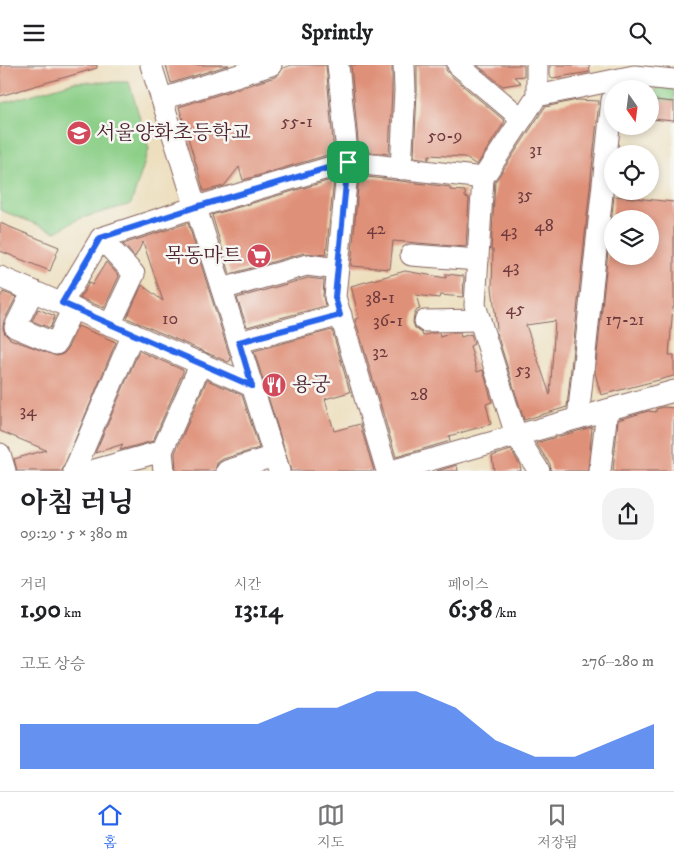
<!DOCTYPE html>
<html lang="ko">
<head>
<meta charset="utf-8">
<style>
  body { margin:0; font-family:"IM FELL DW Pica","Noto Serif KR",serif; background:#f2f2f2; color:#202124; height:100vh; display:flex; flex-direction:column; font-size:19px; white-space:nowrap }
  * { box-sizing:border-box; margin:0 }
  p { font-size:16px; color:#757577 }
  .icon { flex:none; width:28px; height:28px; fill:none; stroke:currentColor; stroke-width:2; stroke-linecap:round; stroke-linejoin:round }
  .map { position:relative; height:406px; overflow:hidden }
  .sheet { display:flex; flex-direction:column; background:#fff; flex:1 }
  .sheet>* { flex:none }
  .needle { width:32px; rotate:166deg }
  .fabs { position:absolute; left:604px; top:15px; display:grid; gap:10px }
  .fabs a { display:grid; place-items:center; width:55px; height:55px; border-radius:50%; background:#fff; box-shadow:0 2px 8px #0003; font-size:25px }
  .pin { position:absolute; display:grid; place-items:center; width:42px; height:42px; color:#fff; margin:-21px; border-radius:10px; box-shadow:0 2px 8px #0006 }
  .round { display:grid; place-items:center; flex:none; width:52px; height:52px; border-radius:20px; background:#f2f2f2 }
  .summary { display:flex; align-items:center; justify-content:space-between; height:85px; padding:0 20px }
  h1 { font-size:28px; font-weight:700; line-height:38px }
  .figures { display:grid; grid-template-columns:repeat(3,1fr); gap:8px; height:85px; padding:5px 20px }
  .figures div { display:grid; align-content:center }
  .figures b { font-size:25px; font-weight:700 }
  .figures small { font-size:14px; font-weight:400 }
  .figures p { font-size:14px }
  .chart { height:140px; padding:10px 20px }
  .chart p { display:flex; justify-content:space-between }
  .chart svg { width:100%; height:90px; margin-top:5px; fill:#2563eb; opacity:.7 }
  header { display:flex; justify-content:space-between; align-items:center; height:65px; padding:0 20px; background:#fff; font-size:22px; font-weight:700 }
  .dock { display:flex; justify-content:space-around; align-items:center; height:70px; border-top:1px solid #e0e0e0; background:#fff; font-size:14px; color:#757577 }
  .dock a { display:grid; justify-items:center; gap:2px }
  .dock .selected { color:#2563eb }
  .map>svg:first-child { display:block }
  .green { fill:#8ccf88; stroke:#6b775a }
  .building { fill:#df9078; fill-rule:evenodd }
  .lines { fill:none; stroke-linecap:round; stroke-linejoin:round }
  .minor-casing { stroke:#83625e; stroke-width:23 }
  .minor { stroke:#fff; stroke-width:21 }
  .route-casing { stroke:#fff; stroke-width:10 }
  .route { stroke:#2563eb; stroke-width:6 }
  .labels { text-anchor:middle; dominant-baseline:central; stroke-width:5; stroke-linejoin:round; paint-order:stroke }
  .number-label { font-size:18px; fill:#6f3b3e }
  .poi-label { font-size:20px; fill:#4a1f2b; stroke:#f6f6f2; text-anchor:start }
</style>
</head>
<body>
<header><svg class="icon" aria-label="menu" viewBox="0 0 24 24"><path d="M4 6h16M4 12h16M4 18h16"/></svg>Sprintly<svg class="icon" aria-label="search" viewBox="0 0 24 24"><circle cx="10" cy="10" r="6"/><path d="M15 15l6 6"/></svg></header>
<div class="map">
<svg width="674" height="406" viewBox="0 0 674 406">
  <rect width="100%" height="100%" fill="#f6f6f2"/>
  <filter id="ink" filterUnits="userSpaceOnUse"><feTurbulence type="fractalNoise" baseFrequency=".02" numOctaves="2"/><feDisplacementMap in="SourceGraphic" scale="10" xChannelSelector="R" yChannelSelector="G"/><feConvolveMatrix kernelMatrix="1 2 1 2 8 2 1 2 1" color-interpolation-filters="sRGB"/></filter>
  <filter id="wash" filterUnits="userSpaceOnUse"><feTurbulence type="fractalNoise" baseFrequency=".0096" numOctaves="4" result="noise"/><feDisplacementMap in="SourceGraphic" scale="20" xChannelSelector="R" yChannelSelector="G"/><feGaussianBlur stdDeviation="1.12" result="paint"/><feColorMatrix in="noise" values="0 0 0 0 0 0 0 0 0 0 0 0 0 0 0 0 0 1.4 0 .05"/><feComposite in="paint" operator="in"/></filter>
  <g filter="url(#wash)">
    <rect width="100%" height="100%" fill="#eddfbe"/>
    <g class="green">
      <polygon points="74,17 129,17 149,84 131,139 78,154 56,167 0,145 0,39"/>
      <polygon points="656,21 674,23 674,37 655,35"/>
    </g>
    <g id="blocks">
      <g class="building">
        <polygon points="0,0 97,0 97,3 0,31"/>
        <polygon points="166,0 229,0 171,18"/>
        <polygon points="292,0 326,0 334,88 243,115 239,102 224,121 204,126 179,42 275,12 280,8 283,3"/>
        <polygon points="351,0 392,0 392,25 389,89 359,86"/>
        <polygon points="417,0 446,0 446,5 450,10 505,56 477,100 464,92 429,90 429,94 414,92 417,26"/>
        <polygon points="477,0 524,0 524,11 514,12 521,18 503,21"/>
        <polygon points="550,0 589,0 590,7 553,13 550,11"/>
        <path d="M577,35L599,36L567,342L524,355L498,272L492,222L493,185H491L495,117L545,42ZM555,256L550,330L526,260Z"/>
        <polygon points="655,35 674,37 674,56 651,54"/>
        <polygon points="359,111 450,122 450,125 465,126 465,132 469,133 466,182 393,176 390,204 351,201"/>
        <polygon points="334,114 326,190 304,188 230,209 212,150"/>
        <path d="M614,131L674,137V242H673L669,290H674V311L601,330L595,308ZM612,154H650V191H612Z"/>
        <polygon points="0,158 59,182 50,206 0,186"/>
        <polygon points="188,158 231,295 228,297 127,253 142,220 163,236 143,177 135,192 123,179"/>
        <polygon points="106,197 119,211 104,243 80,233 89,218 92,220"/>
        <polygon points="405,206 446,213 446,209 464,211 463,232 440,230 439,233 416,230 420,244 417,245 414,250 413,257 415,263 422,268 423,271 432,268 439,268 440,272 452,268 460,268 461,272 471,269 474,279 470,281 477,307 483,305 492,337 486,339 491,359 449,371 450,376 396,392 355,254 359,253 351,221"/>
        <polygon points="308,213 324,215 323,231 325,241 247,262 237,233"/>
        <polygon points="3,227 16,232 4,256 3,263 5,269 10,274 57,291 63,289 67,285 78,261 116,277 62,406 17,406 14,394 46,385 0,366 0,233"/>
        <polygon points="38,244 55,251 50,263 32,256"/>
        <polygon points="332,265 350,327 325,334 334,366 360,359 374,406 291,406 254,286"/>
        <polygon points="139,286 183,305 183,307 153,376 120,385 123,379 95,388"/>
        <polygon points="207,315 242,330 259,383 223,394 217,398 215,406 176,406 175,388"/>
        <polygon points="664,342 674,343 674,406 613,406 618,355 648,346 656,347 656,344"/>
        <polygon points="592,362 588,406 551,406 550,399 536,378"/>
        <polygon points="511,385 520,400 521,406 494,406 492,391"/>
        <polygon points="457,400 458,406 437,406"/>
      </g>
    </g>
  </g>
  <g filter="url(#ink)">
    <use href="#blocks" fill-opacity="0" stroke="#83625e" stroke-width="1"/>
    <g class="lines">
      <defs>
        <g id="minor">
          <polyline points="151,0 279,406"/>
          <polyline points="338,0 348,97 335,232 387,406"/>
          <polyline points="458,0 522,54"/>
          <polyline points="537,31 537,0"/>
          <polyline points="162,34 271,0"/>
          <polyline points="401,104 405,25 404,0"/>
          <polyline points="101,173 134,209 110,260"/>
          <polyline points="411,190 478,195"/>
          <polyline points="0,212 252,321"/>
          <polyline points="222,224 307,200 338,204"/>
          <polyline points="33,226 15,262 56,279 73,243"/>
          <polyline points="62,238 101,173 196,142 348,97 483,113"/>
          <polyline points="425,256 480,255"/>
          <polyline points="239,277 341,250"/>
          <polyline points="578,353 612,35"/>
          <polyline points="0,389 5,406"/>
          <polyline points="74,406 133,269"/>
          <polyline points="91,406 162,386"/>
          <polyline points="164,406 162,386 201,298"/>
          <polyline points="227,406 274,391"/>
          <polyline points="391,406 674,326"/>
          <polyline points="539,406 516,370 475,240 483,113 537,31 634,11 674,15"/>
          <polyline points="600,406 607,345"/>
        </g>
      </defs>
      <use href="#minor" class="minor-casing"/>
      <use href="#minor" class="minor"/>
    </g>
  </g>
  <g class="lines" filter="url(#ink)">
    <defs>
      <polygon id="route" points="348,97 335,232 340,250 239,277 252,321 62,238 100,173 196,142"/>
    </defs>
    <use href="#route" class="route-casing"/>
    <use href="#route" class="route"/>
  </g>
  <defs>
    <symbol id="school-disc" viewBox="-11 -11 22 22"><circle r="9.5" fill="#d1495b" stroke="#f6f6f2"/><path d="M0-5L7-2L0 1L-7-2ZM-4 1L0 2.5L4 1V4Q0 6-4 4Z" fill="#fff"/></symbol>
    <symbol id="supermarket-disc" viewBox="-11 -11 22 22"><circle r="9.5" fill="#d1495b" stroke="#f6f6f2"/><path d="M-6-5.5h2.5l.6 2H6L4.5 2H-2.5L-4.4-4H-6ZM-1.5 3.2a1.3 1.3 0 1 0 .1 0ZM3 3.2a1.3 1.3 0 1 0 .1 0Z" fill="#fff"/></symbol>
    <symbol id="restaurant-disc" viewBox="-11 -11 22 22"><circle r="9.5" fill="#d1495b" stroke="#f6f6f2"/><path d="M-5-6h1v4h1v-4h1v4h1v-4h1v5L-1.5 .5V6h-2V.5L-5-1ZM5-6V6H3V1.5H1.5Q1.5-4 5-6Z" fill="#fff"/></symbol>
  </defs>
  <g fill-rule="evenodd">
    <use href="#school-disc" x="65" y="54" width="28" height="28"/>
    <use href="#supermarket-disc" x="245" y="177" width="28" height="28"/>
    <use href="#restaurant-disc" x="260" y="306" width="28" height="28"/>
  </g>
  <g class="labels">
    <g class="number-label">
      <text x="297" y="57">55-1</text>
      <text x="445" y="71">50-9</text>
      <text x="536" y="85">31</text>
      <text x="525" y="130">35</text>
      <text x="544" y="161">48</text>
      <text x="376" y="164">42</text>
      <text x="509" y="166">43</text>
      <text x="511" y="202">43</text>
      <text x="380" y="233">38-1</text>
      <text x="515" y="244">45</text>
      <text x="170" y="254">10</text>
      <text x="625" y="255">17-21</text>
      <text x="388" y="256">36-1</text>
      <text x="380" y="287">32</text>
      <text x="523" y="305">53</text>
      <text x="419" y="330">28</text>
      <text x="28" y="346">34</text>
    </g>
    <g class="poi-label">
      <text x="96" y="68">서울양화초등학교</text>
      <text x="242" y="191" text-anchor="end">목동마트</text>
      <text x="292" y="320">용궁</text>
    </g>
  </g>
</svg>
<div class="fabs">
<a><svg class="needle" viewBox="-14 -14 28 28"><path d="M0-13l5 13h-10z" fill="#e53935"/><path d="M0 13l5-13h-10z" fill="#757577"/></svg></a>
<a><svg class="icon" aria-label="locate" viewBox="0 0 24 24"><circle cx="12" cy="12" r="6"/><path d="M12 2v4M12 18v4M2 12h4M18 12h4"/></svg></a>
<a><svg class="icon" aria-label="layers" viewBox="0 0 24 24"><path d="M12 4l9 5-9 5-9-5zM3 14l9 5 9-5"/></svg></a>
</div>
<div class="pin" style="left:348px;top:97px;background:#1e9e55"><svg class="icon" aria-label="arrive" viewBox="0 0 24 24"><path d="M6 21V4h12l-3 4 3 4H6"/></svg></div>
</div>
<section class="sheet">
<div class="summary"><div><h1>아침 러닝</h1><p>09:29 · 5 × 380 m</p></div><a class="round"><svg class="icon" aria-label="share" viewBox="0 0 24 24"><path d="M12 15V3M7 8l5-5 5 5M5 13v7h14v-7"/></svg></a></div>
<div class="figures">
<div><p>거리</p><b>1.90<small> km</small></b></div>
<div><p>시간</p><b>13:14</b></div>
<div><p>페이스</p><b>6:58<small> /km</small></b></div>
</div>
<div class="chart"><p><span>고도 상승</span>276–280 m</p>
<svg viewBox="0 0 160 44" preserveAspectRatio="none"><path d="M0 44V22L10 22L20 22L30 22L40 22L50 22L60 22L70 14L80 14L90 6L100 6L110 14L120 30L130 38L140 38L150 30L160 22V44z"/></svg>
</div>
</section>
<nav class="dock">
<a class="selected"><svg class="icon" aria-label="home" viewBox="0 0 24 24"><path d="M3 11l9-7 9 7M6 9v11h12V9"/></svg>홈</a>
<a><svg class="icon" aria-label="map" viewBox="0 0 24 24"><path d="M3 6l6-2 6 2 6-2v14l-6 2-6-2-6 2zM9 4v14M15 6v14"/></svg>지도</a>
<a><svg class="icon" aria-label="saved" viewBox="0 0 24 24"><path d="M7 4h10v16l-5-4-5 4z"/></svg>저장됨</a>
</nav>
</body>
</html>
